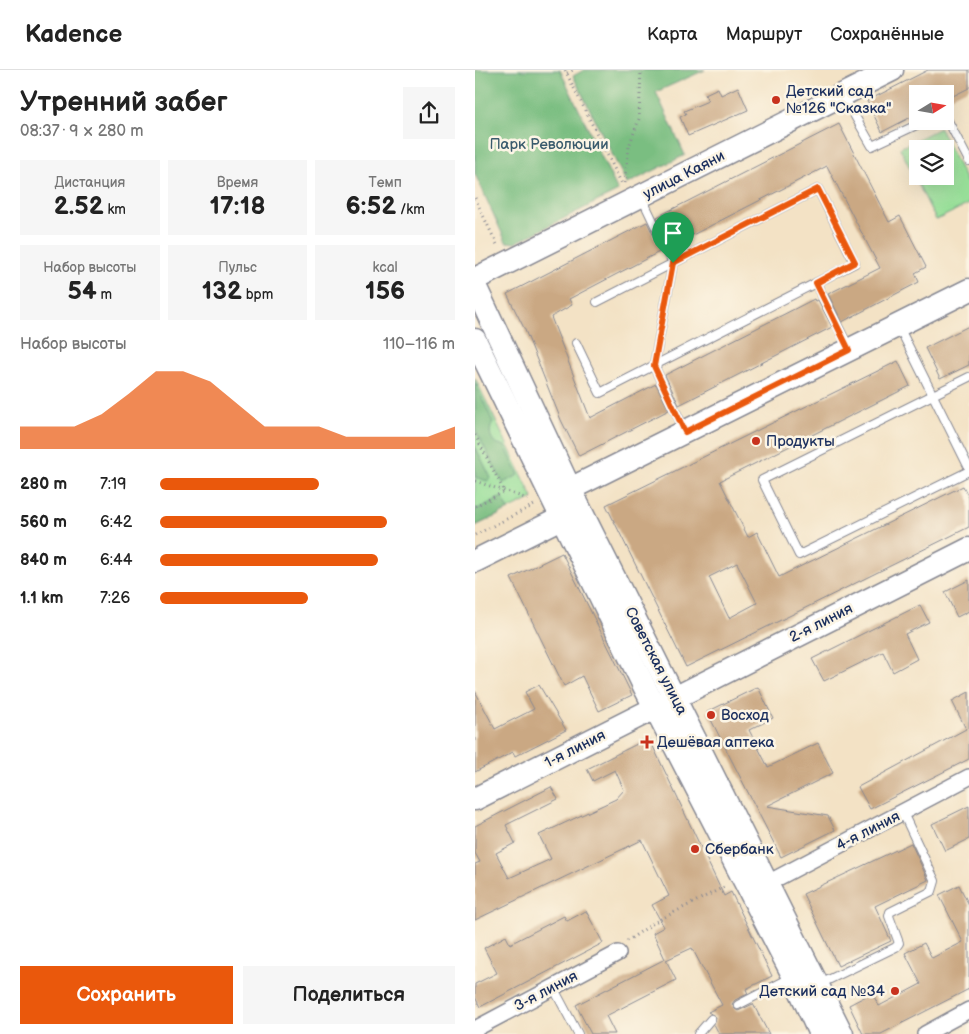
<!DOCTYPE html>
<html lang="ru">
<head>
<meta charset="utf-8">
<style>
  body { margin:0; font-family:"Balsamiq Sans",sans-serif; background:#f6f6f6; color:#222; height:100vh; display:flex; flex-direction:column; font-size:19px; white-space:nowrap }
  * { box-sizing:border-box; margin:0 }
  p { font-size:16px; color:#767676 }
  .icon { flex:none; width:28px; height:28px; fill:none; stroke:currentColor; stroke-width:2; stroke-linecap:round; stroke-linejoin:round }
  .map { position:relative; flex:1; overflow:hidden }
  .panel { display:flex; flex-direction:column; background:#fff; width:475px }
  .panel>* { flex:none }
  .needle { width:32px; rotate:79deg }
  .tools { position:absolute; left:434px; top:15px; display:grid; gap:10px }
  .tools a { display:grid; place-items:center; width:45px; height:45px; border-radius:0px; background:#fff; box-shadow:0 5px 20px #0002; font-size:25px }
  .pin { position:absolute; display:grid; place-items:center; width:42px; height:42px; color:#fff; margin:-51px -21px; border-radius:50% 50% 50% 0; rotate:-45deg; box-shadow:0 0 5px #0007 }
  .pin .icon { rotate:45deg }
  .round { display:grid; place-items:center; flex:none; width:52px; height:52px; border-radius:0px; background:#f6f6f6 }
  .overview { display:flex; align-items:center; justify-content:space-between; height:85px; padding:0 20px }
  h1 { font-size:28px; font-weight:600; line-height:38px }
  .metrics { display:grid; grid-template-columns:repeat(3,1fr); gap:8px; height:85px; padding:5px 20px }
  .metrics div { display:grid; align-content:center; border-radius:0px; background:#f6f6f6; text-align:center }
  .metrics b { font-size:25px; font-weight:600 }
  .metrics small { font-size:14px; font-weight:400 }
  .metrics p { font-size:14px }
  .chart { height:140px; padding:10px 20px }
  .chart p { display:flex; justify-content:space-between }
  .chart svg { width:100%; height:90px; margin-top:5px; fill:#ea580c; opacity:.7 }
  .button { display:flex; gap:10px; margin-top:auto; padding:10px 20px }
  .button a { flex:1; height:58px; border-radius:0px; background:#ea580c; color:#fff; font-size:20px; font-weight:600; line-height:58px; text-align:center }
  .button a+a { background:#f6f6f6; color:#222 }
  ul { padding:0 20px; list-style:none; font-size:16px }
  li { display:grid; grid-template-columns:80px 60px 1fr; align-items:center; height:38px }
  li i { height:12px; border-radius:6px; background:#ea580c }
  header { display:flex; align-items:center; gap:30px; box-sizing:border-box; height:70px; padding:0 25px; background:#fff; border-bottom:1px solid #e0e0e0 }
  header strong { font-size:24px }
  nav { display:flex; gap:28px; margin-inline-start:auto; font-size:18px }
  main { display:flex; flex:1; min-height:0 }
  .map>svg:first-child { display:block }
  .green { fill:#98df99; stroke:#5a877c; fill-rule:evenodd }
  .forest { fill:#7abe81; stroke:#4a7670 }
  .building { fill:#caa883; fill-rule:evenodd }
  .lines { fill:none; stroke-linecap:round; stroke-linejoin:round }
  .lane-casing { stroke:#878892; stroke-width:10 }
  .street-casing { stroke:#878892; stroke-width:18 }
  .secondary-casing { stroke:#878892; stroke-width:25 }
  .path { stroke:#878892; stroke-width:3; stroke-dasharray:1 4; stroke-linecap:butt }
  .lane { stroke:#fff; stroke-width:8 }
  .street { stroke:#fff; stroke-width:15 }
  .secondary { stroke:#fff; stroke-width:22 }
  .route-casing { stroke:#fff; stroke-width:10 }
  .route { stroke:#ea580c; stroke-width:6 }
  .poi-dot { fill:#c8321e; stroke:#fcf5e5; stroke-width:2 }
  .labels { text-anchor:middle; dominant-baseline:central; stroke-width:5; stroke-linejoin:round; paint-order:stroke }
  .poi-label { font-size:15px; fill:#1b2f5e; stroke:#fcf5e5; text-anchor:start }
  .park-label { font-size:15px; fill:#3a5b6d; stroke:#fcf5e5 }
  .street-label { font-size:15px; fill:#1b2f5e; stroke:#fcf5e5 }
</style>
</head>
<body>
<header>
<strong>Kadence</strong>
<nav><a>Карта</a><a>Маршрут</a><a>Сохранённые</a></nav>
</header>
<main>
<section class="panel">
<div class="overview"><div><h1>Утренний забег</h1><p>08:37 · 9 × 280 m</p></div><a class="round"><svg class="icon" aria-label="share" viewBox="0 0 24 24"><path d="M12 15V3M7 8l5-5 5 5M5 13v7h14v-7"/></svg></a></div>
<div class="metrics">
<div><p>Дистанция</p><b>2.52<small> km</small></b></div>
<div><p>Время</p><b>17:18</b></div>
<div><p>Темп</p><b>6:52<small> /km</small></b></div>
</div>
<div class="metrics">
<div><p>Набор высоты</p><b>54<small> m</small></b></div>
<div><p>Пульс</p><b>132<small> bpm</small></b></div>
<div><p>kcal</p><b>156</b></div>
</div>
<div class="chart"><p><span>Набор высоты</span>110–116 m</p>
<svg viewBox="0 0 160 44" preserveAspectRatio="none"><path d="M0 44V33L10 33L20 33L30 27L40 17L50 6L60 6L70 11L80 22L90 33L100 33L110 33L120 38L130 38L140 38L150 38L160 33V44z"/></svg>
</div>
<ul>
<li><b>280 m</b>7:19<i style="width:54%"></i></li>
<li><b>560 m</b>6:42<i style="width:77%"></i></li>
<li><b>840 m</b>6:44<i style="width:74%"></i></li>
<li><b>1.1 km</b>7:26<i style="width:50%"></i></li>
</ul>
<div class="button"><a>Сохранить</a><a>Поделиться</a></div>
</section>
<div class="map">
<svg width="494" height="964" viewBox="0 0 494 964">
  <rect width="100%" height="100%" fill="#fcf5e5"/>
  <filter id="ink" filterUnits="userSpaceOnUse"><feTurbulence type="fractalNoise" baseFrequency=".02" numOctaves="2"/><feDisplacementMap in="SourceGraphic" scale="10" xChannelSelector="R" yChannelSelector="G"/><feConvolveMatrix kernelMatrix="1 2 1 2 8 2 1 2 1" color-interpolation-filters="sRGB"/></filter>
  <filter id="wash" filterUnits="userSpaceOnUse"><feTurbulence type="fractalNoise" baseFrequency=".0096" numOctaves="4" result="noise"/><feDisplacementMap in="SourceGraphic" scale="20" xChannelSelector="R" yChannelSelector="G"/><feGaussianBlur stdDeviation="1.12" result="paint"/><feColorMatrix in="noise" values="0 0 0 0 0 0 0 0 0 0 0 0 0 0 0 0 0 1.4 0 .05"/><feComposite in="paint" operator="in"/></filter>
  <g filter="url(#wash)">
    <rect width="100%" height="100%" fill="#f3e2c5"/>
    <g class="green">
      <path d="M465,58L494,117V134L461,150L425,78ZM442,79H470V106H442Z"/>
      <polygon points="0,308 58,428 0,456"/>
    </g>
    <g class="forest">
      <polygon points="0,0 85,0 143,121 40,173 31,172 0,104"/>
      <polygon points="109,0 230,0 181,22 210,85 152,114 98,6"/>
      <path d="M0,313L18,352C14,360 14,366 20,373L30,376L44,405L28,413L0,359Z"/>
      <polygon points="0,376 16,408 12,411 0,407"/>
      <polygon points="27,427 34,440 0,456 0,440"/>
    </g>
    <g id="blocks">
      <g class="building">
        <polygon points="453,0 494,0 494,18 470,30 470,24 442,24 442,44 407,62 392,31"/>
        <polygon points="263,17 273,40 213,66 205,47 211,44 209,41 233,31 230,24 243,18 246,25"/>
        <polygon points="364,54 414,152 425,146 451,197 440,203 444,212 367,252 353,224 405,198 352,96 196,176 182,147"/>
        <polygon points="172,152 186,181 94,229 97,235 76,247 115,348 181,314 194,340 104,386 86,350 50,260 32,224"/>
        <polygon points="339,229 340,231 343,230 357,257 204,335 190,305"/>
        <polygon points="494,256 494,295 465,309 450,278"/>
        <path d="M423,291L435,316L245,411L273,467L282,462L304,507L488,416L494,428V457L211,597L131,435ZM262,493L282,533L254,548L234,507Z"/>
        <polygon points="87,483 157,625 124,641 107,606 89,616 36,508"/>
        <polygon points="494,510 494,541 482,547 470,522"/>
        <polygon points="445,535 454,552 430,564 442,589 418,602 408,582 349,611 337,589"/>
        <polygon points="64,615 91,660 40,686 38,682 0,702 0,621 20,659 59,639 50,622"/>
        <polygon points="283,617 298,648 274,660 293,697 343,673 358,703 292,736 353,746 360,760 306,787 232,642"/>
        <polygon points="494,622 494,689 395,739 383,717 491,659 477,631"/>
        <polygon points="174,668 249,826 256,822 297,906 271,919 273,924 260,930 257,934 260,939 263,941 278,934 294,964 244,964 239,954 241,947 233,942 247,935 217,878 191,890 201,910 131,946 140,964 116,964 101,935 190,889 178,863 189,857 177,835 194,826 167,770 0,850 0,794 5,792 0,783 0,756 76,717 83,729 31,755 40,773 21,783 34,808 76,789 64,765 141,729 149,720 140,700 118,711 112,699"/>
        <polygon points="494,736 494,769 470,781 457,754"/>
        <polygon points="436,773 453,810 400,836 416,871 363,896 328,824"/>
        <polygon points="484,815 494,835 494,919 406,964 388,964 374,935 397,923 404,936 446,914 430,883 449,873 457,888 488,872 464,825"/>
        <polygon points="111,841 128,873 5,937 0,927 0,914 22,903 9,878 31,866 35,874 89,846 92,851"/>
      </g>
    </g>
  </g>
  <g filter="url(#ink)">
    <use href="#blocks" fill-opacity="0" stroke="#878892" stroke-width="1"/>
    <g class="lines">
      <defs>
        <g id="lane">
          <polyline points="369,27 397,76 450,51"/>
          <polyline points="470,45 494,91"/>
          <polyline points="167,128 198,193 179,296 210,361"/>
          <polyline points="341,213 374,278"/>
          <polyline points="424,257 494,398"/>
          <polyline points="101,273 125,323 380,193 343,119 122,232"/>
          <polyline points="494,307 287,410 324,485 494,401"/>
          <polyline points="345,914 421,877 424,873 414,846 415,842 457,821 460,811 428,743"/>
          <polyline points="78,917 103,964"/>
          <polyline points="263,935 317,907"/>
          <polyline points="223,964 236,949"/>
        </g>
        <g id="street">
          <polyline points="291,814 494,707"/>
          <polyline points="0,959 143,883"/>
          <polyline points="450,964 494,940"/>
        </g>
        <g id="secondary">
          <polyline points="0,209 417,0"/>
          <polyline points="0,216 95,419 367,964"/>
          <polyline points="0,270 171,620 319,907 345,964"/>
          <polyline points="95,419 494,220"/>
          <polyline points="0,491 86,448"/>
          <polyline points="0,729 494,479"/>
        </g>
      </defs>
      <use href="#lane" class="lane-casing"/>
      <use href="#street" class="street-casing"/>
      <use href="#secondary" class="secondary-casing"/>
      <g class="path">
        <polyline points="90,0 147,114"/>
        <polyline points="92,3 98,0"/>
        <polyline points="150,113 154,76 164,49 166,0"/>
        <polyline points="0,128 23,177"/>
        <polyline points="0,365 29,421"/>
        <polyline points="0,411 56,430"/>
        <polyline points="0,436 29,422"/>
        <polyline points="0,465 59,435"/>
        <polyline points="152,871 180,852 251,816"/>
      </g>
      <use href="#lane" class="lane"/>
      <use href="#street" class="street"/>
      <use href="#secondary" class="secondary"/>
    </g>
  </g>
  <g class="lines" filter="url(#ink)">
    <defs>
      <polygon id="route" points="343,119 380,192 341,213 374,280 210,362 179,296 198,193"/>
    </defs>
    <use href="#route" class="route-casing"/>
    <use href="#route" class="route"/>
  </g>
  <g class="poi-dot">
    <circle cx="301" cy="30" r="5"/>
    <circle cx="281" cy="371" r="5"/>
    <circle cx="236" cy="645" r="5"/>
    <path d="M169.5 664.5h5v5h5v5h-5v5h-5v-5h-5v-5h5z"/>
    <circle cx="220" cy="779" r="5"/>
    <circle cx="420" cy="921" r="5"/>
  </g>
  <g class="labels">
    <g class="poi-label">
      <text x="311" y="21">Детский сад<tspan x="311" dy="17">№126 "Сказка"</tspan></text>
      <text x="291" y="371">Продукты</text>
      <text x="246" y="645">Восход</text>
      <text x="182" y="672">Дешёвая аптека</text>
      <text x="230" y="779">Сбербанк</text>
      <text x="410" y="921" text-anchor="end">Детский сад №34</text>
    </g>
    <g class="park-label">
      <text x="74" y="74">Парк Революции</text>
    </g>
    <g class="street-label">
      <text transform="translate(209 105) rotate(-27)">улица Каяни</text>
      <text transform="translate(346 553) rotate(-27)">2-я линия</text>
      <text transform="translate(181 591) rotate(63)">Советская улица</text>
      <text transform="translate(100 679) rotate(-27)">1-я линия</text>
      <text transform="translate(393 761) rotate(-27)">4-я линия</text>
      <text transform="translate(71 921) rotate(-28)">3-я линия</text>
    </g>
  </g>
</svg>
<div class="tools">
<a><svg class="needle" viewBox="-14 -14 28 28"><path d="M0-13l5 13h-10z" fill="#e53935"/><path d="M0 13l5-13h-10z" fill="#767676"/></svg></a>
<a><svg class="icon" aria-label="layers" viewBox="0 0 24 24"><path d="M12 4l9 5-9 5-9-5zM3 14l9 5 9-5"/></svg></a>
</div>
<div class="pin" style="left:198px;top:193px;background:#1e9e55"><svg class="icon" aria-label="arrive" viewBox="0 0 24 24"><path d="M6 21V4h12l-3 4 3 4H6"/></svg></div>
</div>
</main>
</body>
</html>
